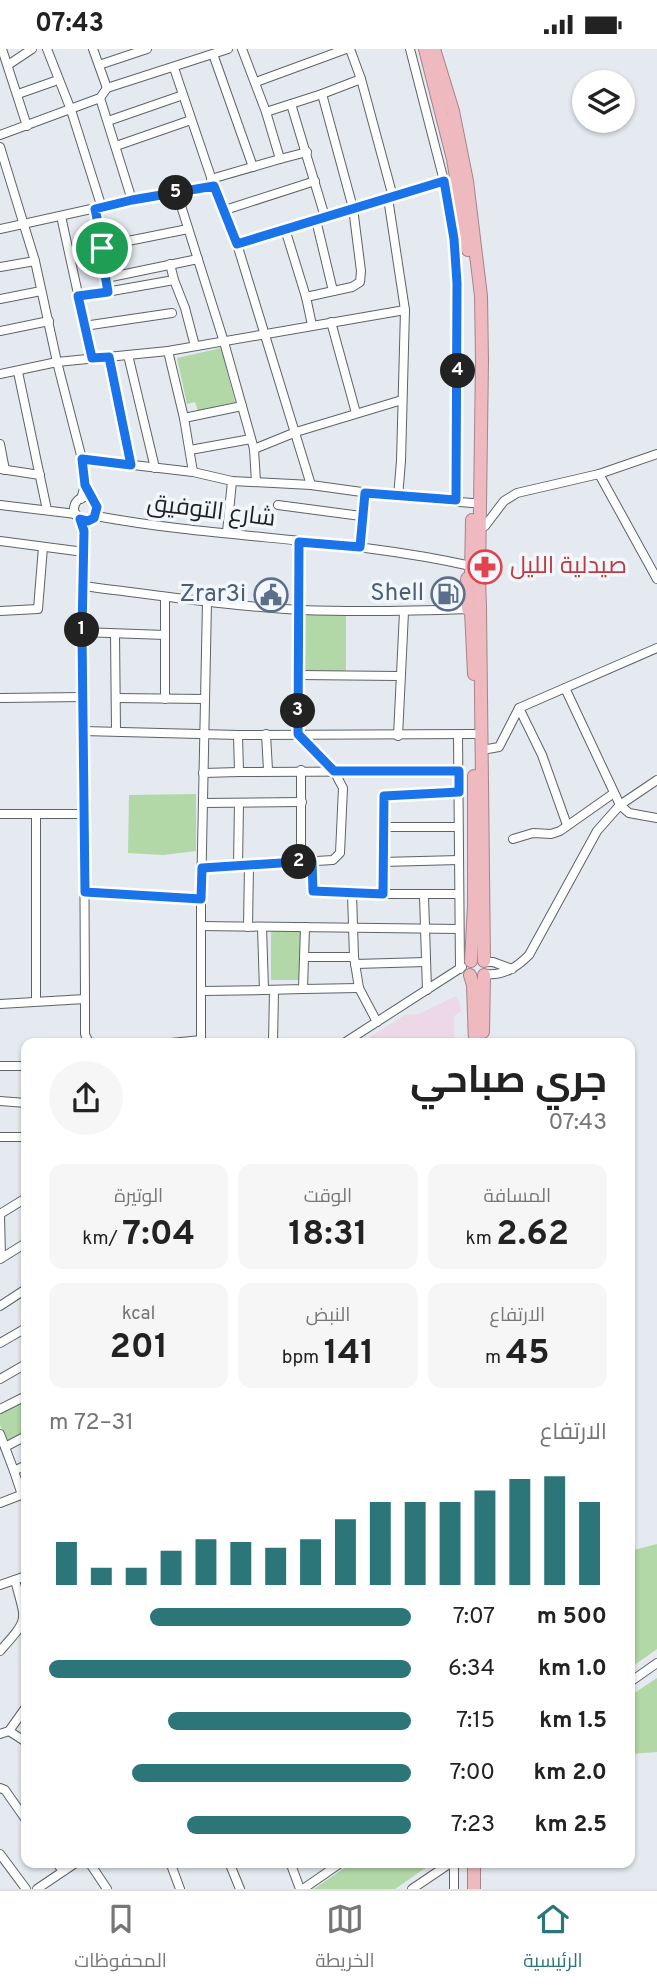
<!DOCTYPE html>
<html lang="ar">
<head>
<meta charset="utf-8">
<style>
  body { margin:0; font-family:Overpass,Cairo,sans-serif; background:#f6f6f6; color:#222; direction:rtl; height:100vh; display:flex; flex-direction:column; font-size:26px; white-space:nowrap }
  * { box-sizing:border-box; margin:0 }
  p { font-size:23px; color:#767676 }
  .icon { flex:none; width:38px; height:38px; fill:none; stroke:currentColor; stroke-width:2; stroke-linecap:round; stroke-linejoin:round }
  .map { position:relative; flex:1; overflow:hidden; direction:ltr }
  .details { position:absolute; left:21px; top:989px; width:614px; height:830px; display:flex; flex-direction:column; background:#fff; border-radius:14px; box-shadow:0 2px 5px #0004; direction:rtl }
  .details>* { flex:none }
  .fabs { position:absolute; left:572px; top:21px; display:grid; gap:14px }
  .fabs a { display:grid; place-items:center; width:63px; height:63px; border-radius:50%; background:#fff; box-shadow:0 2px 5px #0004; font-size:35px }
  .pin { position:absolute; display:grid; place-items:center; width:60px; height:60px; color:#fff; margin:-30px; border:4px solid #fff; border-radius:50%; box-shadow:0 2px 7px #0007 }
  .km { position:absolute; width:35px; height:35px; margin:-18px; border-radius:50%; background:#222; color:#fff; font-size:19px; line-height:35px; text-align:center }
  .round { display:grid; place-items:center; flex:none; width:74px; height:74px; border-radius:37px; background:#f6f6f6 }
  .summary { display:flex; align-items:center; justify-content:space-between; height:119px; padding:0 28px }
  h1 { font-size:38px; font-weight:700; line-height:52px }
  .metrics { display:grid; grid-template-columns:repeat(3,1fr); gap:10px; height:119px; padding:7px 28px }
  .metrics div { display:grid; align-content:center; border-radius:14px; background:#f6f6f6; text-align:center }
  .metrics b { font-size:35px; font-weight:700 }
  .metrics small { font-size:19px; font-weight:400 }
  .metrics p { font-size:19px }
  .chart { height:196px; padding:14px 28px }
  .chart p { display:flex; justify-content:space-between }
  .chart svg { width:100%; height:126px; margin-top:7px; stroke:#2c7679; stroke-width:6 }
  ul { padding:0 28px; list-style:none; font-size:23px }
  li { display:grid; grid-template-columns:112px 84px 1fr; align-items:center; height:52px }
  li i { height:18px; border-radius:9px; background:#2c7679 }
  .status { display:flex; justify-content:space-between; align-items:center; height:49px; padding:0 35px; background:#fff; direction:ltr }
  .status svg { height:19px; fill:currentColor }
  .tabs { display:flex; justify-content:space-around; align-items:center; height:98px; border-top:2px solid #e0e0e0; background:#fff; font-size:19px; color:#767676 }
  .tabs a { display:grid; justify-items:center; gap:4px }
  .tabs .current { color:#2c7679 }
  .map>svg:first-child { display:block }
  .education { fill:#ecd8e7 }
  .green { fill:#b2d8a7 }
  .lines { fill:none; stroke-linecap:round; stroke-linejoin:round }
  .minor-casing { stroke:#5e6367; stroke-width:10 }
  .highway-casing { stroke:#a68389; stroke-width:14 }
  .minor { stroke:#fff; stroke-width:8 }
  .highway { stroke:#efb9c0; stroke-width:12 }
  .route-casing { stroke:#fff; stroke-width:14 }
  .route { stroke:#1a73e8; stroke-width:9 }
  .labels { text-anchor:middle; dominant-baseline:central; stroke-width:7; stroke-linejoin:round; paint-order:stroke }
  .street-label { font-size:24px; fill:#1e2022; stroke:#f2f7fc }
  .health-label { font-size:24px; fill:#be3a42; stroke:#f2f7fc; text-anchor:start }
  .service-label { font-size:24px; fill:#4e5e75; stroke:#f2f7fc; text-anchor:end }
</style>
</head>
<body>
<div class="status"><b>07:43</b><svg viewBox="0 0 49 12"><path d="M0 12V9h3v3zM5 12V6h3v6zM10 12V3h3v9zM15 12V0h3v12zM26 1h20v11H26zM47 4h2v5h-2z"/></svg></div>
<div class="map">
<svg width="657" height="1840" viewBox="0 0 657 1840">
  <rect width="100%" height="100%" fill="#e4eaef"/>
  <polygon class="education" points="456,947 460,955 461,962 454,967 454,994 360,994 405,966 419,965"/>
  <g class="green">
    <polygon points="221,299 235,353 198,362 195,353 187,355 177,309"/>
    <polygon points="310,563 346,566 346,623 302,623 303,570"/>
    <polygon points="196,745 196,802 163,806 128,804 129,746"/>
    <polygon points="301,881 302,931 271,931 271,882"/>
    <polygon points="26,1350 26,1383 9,1392 6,1391 0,1376 0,1365"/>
    <polygon points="657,1495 657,1600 630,1619 630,1520 632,1519 630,1502"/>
    <polygon points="657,1629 657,1703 630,1705 630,1647"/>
    <polygon points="353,1813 434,1813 395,1840 314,1840"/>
  </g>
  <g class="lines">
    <defs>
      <g id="minor">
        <polyline points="2,0 27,77"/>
        <polyline points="47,0 71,61 102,159"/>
        <polyline points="93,0 107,39"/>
        <polyline points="242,0 266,63 280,110 307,103"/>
        <polyline points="350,0 361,30 393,148"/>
        <polyline points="410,0 444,132 454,189 458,265 456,451"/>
        <polyline points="213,5 253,118"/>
        <polyline points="8,16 32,0"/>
        <polyline points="99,16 147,0"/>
        <polyline points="174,19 214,137 237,195 311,436"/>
        <polyline points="256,33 346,0"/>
        <polyline points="18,45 58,31"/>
        <polyline points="100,49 132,151"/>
        <polyline points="291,55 325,168"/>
        <polyline points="266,63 322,45 361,30"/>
        <polyline points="108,72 183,46"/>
        <polyline points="0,86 100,49 107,39 228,0"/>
        <polyline points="116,97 191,71"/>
        <polyline points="0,98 35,212 57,313 82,410 85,436 81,450"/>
        <polyline points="211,130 280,110"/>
        <polyline points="177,144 224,293 254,400 256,433"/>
        <polyline points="388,149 405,261 401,412 398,448"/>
        <polyline points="95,160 103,197"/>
        <polyline points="225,161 315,132"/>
        <polyline points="61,167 92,309"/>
        <polyline points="316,171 333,242"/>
        <polyline points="0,180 132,151 214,137"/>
        <polyline points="285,180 306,248 352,238 360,233 361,222 353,159 322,45"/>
        <polyline points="237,195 444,132"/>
        <polyline points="0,218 35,212"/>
        <polyline points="106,229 198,210"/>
        <polyline points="174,231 185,259 195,297"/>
        <polyline points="108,243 101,202 103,197 188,180"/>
        <polyline points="78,248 174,231 170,215"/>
        <polyline points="306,248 312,276"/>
        <polyline points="0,250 41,242"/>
        <polyline points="331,273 356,364"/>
        <polyline points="84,277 172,264"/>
        <polyline points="0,282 49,272"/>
        <polyline points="168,302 184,369 193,423"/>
        <polyline points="128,306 155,419"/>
        <polyline points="109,308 131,416"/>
        <polyline points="18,323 47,461"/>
        <polyline points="0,325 57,313 168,302 405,261"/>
        <polyline points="184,369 242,357"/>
        <polyline points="0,395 5,421"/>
        <polyline points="254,400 296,383 402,351"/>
        <polyline points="190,401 251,390"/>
        <polyline points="82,410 193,423 232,432 311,436 398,448 472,454"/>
        <polyline points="0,420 40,426"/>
        <polyline points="599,425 657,530"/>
        <circle cx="86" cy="460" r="12"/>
        <polyline points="0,456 76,465"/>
        <polyline points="278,456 361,467"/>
        <path d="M96,467C220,490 348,489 471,517"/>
        <path d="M80,470L84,482L83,537C155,546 228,557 302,561C357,563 412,562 468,560"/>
        <polyline points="480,478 485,477 504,452 517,444 599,425 657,405"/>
        <polyline points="227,483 232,432"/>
        <polyline points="0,492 84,503"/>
        <polyline points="360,498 365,444"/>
        <polyline points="83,537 85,950 85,985 89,994"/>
        <polyline points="0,562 38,560 43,498"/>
        <polyline points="82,583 165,586"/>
        <polyline points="115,585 116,682"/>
        <polyline points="299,626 399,627"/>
        <polyline points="565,639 620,756 629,764 657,769"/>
        <polyline points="0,649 84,648"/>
        <polyline points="116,649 205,650"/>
        <polyline points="165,650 165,548"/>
        <polyline points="519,659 542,706 567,776"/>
        <polyline points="83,682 238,686 474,685"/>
        <polyline points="266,685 268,721"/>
        <polyline points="238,686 239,723 459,722"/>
        <polyline points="458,686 460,920"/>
        <polyline points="398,687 404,563"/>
        <polyline points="482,701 499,698 519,659 657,599"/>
        <polyline points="203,724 239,723"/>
        <polyline points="203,754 302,753"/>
        <polyline points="0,765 84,765"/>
        <polyline points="384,778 383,749 386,746 459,743"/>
        <polyline points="458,778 384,778 383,845 459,845"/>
        <polyline points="513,790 533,784 551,785 560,782 614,744"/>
        <polyline points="312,812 313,842 383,845"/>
        <polyline points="301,813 301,721"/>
        <polyline points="382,813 459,811"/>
        <polyline points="238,817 239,754"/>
        <polyline points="202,819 333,811 340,804 343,739 334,722 298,685 299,493"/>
        <polyline points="85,843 201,850"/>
        <polyline points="352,845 354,908 359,939 377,973"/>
        <polyline points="424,847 427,941"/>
        <polyline points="201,877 459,880"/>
        <polyline points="248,878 249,816"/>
        <polyline points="262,878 264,941 303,940 305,878"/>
        <polyline points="305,908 354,908"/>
        <polyline points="486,913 493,913 512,920"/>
        <polyline points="355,915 426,913"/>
        <path d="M485,925C503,927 516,919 529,906L597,782L620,756L657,731"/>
        <polyline points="303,940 359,939"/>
        <polyline points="202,942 264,941"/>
        <polyline points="36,952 36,765"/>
        <polyline points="0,955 85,950"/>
        <polyline points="201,991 201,850 207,553"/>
        <polyline points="171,994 201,991 201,994"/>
        <polyline points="273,994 274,941"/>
        <polyline points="344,994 462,918"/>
        <polyline points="0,1017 26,1017"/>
        <polyline points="0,1052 26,1054"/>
        <polyline points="0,1088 26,1088"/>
        <polyline points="0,1165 26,1149"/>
        <polyline points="0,1166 1,1209"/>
        <polyline points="0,1210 26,1194"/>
        <polyline points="0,1257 26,1240"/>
        <polyline points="0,1294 26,1279"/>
        <polyline points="0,1330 26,1315"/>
        <polyline points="0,1360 26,1347"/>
        <polyline points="0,1385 14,1422 26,1416"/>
        <polyline points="5,1398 26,1387"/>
        <polyline points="14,1422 22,1446"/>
        <polyline points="0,1454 26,1444"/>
        <polyline points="0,1536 26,1527"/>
        <path d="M0,1602C30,1568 26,1574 15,1531"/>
        <polyline points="630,1633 657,1614"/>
        <polyline points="9,1682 26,1693"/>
        <polyline points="0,1685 9,1682 26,1658"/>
        <polyline points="0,1739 5,1741 26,1771"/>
        <polyline points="0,1805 26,1840"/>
        <polyline points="56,1813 63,1822"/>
        <polyline points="89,1813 107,1840"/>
        <polyline points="170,1813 180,1840"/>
        <polyline points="229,1813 240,1840"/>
        <polyline points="290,1813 300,1840"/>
        <polyline points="37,1840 77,1813"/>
        <polyline points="303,1840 342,1813"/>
        <polyline points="412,1840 452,1813"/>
        <polyline points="454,1840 454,1813"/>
      </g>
      <g id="highway">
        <polyline points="425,0 453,110 468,201"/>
        <polyline points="434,0 453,62 467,132 481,247 482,312 479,529"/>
        <polyline points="471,526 472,471"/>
        <polygon points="471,526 479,529 480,558 473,563 468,560 467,530"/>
        <polyline points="480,558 484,912"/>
        <polyline points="471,562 474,625"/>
        <polyline points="471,912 474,856 474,727"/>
        <polyline points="470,926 473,936 475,994"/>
        <polyline points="483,983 484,926"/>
        <polyline points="474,1840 474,1813"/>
      </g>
    </defs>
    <use href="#minor" class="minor-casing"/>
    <use href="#highway" class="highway-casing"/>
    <use href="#minor" class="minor"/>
    <use href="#highway" class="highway"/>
  </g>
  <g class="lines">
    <defs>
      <polygon id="route" points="444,132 454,190 457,234 456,451 365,444 360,498 299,493 298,685 334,722 459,722 459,743 384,747 383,845 313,842 312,812 202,819 201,850 85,843 82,583 84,482 80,470 88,472 94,469 97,458 85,436 82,410 131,416 109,308 92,309 78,247 108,243 101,202 103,197 95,160 132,151 214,137 237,195"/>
    </defs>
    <use href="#route" class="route-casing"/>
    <use href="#route" class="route"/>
  </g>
  <defs>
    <symbol id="pharmacy-ring" viewBox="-11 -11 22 22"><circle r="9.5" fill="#f2f7fc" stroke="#e0444e" stroke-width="1.5"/><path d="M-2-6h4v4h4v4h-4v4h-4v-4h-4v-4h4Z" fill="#e0444e"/></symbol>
    <symbol id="fuel-ring" viewBox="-11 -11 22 22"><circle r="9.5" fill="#f2f7fc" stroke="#5c6f8a" stroke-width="1.5"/><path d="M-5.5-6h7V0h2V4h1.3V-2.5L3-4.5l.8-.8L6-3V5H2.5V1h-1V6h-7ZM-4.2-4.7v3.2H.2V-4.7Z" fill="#5c6f8a"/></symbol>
    <symbol id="civic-ring" viewBox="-11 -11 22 22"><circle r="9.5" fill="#f2f7fc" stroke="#5c6f8a" stroke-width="1.5"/><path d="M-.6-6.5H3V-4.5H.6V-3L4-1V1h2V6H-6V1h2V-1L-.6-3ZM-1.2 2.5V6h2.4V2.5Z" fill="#5c6f8a"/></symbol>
  </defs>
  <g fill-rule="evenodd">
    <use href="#pharmacy-ring" x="466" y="499" width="38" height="38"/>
    <use href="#fuel-ring" x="429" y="526" width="38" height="38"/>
    <use href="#civic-ring" x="252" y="527" width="38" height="38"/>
  </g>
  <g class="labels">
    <g class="street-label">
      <text transform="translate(211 463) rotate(7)">شارع التوفيق</text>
    </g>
    <g class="health-label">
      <text x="510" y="518">صيدلية الليل</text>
    </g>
    <g class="service-label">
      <text x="424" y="545">Shell</text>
      <text x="246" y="546">Zrar3i</text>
    </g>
  </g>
</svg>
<div class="fabs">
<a><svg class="icon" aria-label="layers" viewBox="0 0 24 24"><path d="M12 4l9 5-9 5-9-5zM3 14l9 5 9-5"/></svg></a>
</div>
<div class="pin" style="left:102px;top:199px;background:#1e9e55"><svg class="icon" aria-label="arrive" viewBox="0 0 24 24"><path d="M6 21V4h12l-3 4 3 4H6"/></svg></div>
<b class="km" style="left:82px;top:581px">1</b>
<b class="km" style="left:299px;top:813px">2</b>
<b class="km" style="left:298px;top:662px">3</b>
<b class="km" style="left:458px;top:322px">4</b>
<b class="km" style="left:176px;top:144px">5</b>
<section class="details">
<div class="summary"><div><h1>جري صباحي</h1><p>07:43</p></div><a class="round"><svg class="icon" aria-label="share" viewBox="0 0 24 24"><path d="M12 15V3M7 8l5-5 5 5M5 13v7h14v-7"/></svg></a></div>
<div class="metrics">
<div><p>المسافة</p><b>2.62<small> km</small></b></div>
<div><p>الوقت</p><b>18:31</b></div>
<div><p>الوتيرة</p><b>7:04<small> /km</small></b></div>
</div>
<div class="metrics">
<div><p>الارتفاع</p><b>45<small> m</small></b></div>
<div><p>النبض</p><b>141<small> bpm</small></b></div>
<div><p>kcal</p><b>201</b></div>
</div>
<div class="chart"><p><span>الارتفاع</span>31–72 m</p>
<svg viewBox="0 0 160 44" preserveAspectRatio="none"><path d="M5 44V29M15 44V38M25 44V38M35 44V32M45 44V28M55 44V29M65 44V31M75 44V28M85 44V21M95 44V15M105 44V15M115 44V15M125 44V11M135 44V7M145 44V6M155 44V15"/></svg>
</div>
<ul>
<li><b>500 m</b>7:07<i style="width:72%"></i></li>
<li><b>1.0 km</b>6:34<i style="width:100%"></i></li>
<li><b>1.5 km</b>7:15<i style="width:67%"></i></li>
<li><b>2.0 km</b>7:00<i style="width:77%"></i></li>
<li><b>2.5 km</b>7:23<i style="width:62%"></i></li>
</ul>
</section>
</div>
<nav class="tabs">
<a class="current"><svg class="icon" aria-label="home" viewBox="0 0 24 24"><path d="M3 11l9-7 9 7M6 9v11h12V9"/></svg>الرئيسية</a>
<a><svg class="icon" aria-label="map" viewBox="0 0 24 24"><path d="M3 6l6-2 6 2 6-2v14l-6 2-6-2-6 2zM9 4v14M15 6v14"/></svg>الخريطة</a>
<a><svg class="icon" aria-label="saved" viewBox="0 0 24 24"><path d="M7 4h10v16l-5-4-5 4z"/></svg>المحفوظات</a>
</nav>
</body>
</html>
